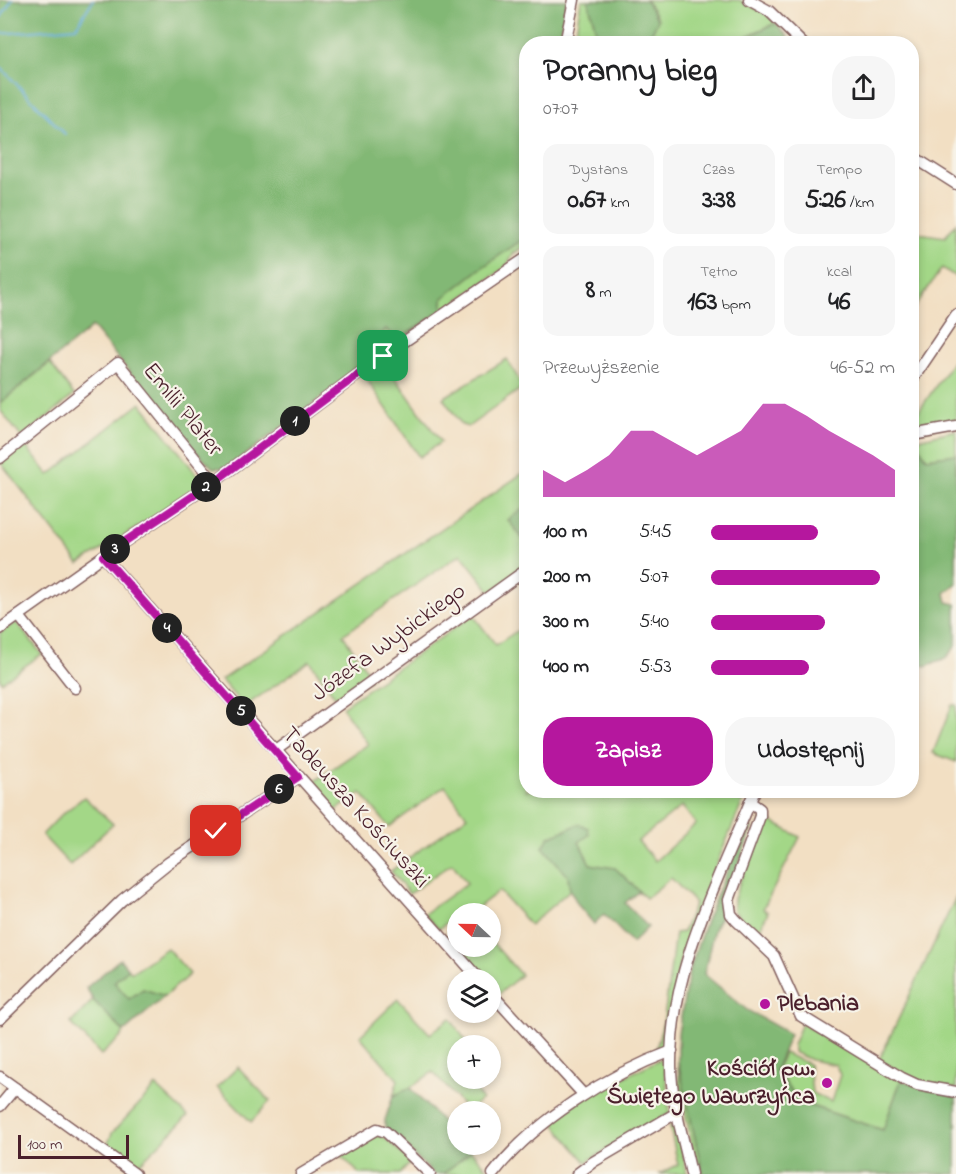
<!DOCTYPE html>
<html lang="pl">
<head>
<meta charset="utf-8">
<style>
  body { margin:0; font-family:"Indie Flower",sans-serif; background:#f6f6f6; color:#202124; height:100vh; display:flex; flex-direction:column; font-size:22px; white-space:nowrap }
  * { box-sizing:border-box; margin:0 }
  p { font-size:20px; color:#757577 }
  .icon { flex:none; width:33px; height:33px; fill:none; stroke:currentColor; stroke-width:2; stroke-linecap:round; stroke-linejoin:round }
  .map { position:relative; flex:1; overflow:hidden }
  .sheet { position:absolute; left:519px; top:36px; width:400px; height:762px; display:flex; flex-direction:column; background:#fff; border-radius:24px; box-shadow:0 3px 9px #0003 }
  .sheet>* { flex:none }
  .needle { width:39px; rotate:292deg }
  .tools { position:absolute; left:447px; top:903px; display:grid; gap:12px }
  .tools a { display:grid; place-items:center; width:54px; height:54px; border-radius:50%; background:#fff; box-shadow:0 3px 9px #0003; font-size:30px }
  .scale { position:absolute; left:18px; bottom:15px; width:111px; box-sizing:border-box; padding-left:6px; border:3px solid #4a1f2b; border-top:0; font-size:16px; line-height:21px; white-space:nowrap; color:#4a1f2b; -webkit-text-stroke:4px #f7f3e8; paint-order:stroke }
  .pin { position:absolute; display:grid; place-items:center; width:51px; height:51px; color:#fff; margin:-26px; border-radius:12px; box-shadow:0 3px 9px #0006 }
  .km { position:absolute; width:30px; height:30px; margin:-15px; border-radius:50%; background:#222; color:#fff; font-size:16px; line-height:30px; text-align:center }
  .round { display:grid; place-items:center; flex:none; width:63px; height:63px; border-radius:24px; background:#f6f6f6 }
  .headline { display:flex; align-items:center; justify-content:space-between; height:102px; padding:0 24px }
  h1 { font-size:33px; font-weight:800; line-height:45px }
  .stats { display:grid; grid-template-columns:repeat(3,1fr); gap:9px; height:102px; padding:6px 24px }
  .stats div { display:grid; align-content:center; border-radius:15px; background:#f6f6f6; text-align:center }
  .stats b { font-size:26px; font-weight:800 }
  .stats small { font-size:16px; font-weight:400 }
  .stats p { font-size:16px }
  .chart { height:168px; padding:12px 24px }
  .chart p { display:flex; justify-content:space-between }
  .chart svg { width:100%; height:108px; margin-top:6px; fill:#b5179e; opacity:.7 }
  .action { display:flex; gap:12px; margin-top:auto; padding:12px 24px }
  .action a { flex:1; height:69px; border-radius:24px; background:#b5179e; color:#fff; font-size:24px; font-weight:800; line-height:69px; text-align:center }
  .action a+a { background:#f6f6f6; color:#202124 }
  ul { padding:0 24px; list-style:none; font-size:20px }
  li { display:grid; grid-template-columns:96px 72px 1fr; align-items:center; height:45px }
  li i { height:15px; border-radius:8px; background:#b5179e }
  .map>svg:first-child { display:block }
  .green { fill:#a3d787; stroke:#767b59; stroke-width:1.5; fill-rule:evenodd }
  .forest { fill:#82b874; stroke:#666c50; stroke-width:1.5 }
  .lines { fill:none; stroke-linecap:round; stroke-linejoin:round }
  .stream { stroke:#69afdf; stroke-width:2 }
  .minor-casing { stroke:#856260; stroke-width:13 }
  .minor { stroke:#fff; stroke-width:10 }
  .route-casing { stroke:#fff; stroke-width:12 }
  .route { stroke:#b5179e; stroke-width:8 }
  .poi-dot { fill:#b5179e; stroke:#f7f3e8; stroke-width:2 }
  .labels { text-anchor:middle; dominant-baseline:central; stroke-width:4.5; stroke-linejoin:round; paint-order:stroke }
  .street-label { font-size:24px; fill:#4a1f2b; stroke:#f7f3e8 }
  .poi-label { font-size:24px; font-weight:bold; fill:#4a1f2b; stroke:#f7f3e8; text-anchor:start }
</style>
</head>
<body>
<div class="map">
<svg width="956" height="1174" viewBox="0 0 956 1174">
  <rect width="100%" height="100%" fill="#f7f3e8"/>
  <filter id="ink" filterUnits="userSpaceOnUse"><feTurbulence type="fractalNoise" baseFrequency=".0167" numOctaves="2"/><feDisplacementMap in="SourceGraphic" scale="12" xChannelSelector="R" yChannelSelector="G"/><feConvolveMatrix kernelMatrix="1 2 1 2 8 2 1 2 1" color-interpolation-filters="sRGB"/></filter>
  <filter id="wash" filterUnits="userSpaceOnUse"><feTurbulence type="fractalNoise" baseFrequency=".008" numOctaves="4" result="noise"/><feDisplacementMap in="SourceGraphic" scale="24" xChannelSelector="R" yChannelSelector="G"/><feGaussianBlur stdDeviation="1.35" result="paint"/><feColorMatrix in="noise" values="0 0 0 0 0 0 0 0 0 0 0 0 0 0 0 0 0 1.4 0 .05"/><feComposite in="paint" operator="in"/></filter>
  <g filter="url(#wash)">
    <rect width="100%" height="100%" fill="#f2dfc3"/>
    <g class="green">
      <polygon points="581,0 588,0 599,43 574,43"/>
      <polygon points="646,0 739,0 764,12 776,23 731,43 654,43 649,39 658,19"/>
      <polygon points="956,223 956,277 942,268 912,311 912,292 919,282 912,276 912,232 945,237"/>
      <polygon points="526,237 526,247 524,246 513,254 506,267 368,363 361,356 386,329 442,310 443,298 480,269"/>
      <polygon points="955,358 956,423 912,433 912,421"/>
      <polygon points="507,359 523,387 468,427 462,425 443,398"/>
      <polygon points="50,363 74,395 22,438 0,410 0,403"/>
      <polygon points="385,363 441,442 419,457 366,378"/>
      <polygon points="141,403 202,481 201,488 79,564 1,463 25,445 49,475"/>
      <polygon points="956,430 956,454 927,458 914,440"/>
      <polygon points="526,471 526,507 509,520 526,543 526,566 491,592 461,554 343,635 372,678 338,701 310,661 244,707 221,680"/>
      <path d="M473,615L496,645L526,625V790H727L733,800L743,801L702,899L680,960L666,1048L655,1053L664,1019L675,933L683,932L695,903L671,878L646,898L615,869L590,864L579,842V824L568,876L570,890L530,925L499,891L471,913H466L462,910L439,929L424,914L467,883L452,863L409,894L391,871L467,816L445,786L389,827L361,793L335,811L312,783L368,744L342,707ZM682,806L696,824L655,861L638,841Z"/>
      <polygon points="16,622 42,654 2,682 0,679 0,633"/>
      <polygon points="952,705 956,705 956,762 933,753"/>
      <polygon points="84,797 113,824 70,865 42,835 60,816"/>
      <polygon points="763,817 800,837 763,909 768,912 759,931 780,951 777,957 734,911 734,899"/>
      <polygon points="956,897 956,1089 918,1082 879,1060"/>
      <polygon points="491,941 521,975 499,994 491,985 490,980 486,979 456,947 490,946"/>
      <polygon points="167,948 190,974 165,996 143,989 129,999 114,982 128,969 132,972"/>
      <polygon points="398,999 430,1034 450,1018 469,1045 458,1046 457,1059 452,1061 457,1068 458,1078 466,1079 482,1099 468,1111 433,1072 410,1088 393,1096 398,1080 360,1036"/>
      <polygon points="93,1000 124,1032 120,1038 101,1055 71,1023"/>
      <polygon points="802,1023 901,1080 883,1130 802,1103 775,1072 784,1053 809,1064 812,1093 831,1102 840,1075 836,1065 811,1060 793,1052 793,1045"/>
      <polygon points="660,1059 664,1061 670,1113 586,1162 552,1121 584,1097"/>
      <polygon points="678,1062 703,1174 698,1174 679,1084"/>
      <polygon points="238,1067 270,1101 251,1122 217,1087"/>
      <polygon points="156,1086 188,1116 136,1167 107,1146 112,1133"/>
      <polygon points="670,1126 677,1126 687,1174 659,1174 678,1165"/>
      <polygon points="378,1134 384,1137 411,1162 400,1174 360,1174 340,1155"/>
      <polygon points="471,1151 489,1170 486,1174 443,1174"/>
    </g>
    <g class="forest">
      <polygon points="0,0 567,0 559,43 526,44 526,237 480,269 443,298 443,310 396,341 386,329 361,356 368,363 227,468 213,468 192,447 92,327 0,403"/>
      <polygon points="588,0 646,0 658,20 649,38 654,43 599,43"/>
      <polygon points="776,23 788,36 788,43 731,44"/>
      <polygon points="914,440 927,458 956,454 956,584 945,593 947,602 956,604 956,646 946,658 926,666 912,663 912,441"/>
      <polygon points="526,507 526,543 508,520"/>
      <polygon points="747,823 752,828 726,898 724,911 714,929 704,974 747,1010 790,1034 775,1071 802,1103 883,1130 901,1080 956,1097 956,1174 703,1174 678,1062 678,1033 689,972 705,923"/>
      <polygon points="579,824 588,828 589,835 579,842 590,864 615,868 639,891 625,903 648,927 632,943 604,914 594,924 579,906 570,890 568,876 543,847 549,837"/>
      <polygon points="120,959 128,969 114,982 129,999 143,989 165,996 124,1032 93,1000 86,988"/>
      <polygon points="410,1088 457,1137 458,1144 465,1145 471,1151 443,1174 434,1174 385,1129 385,1120 393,1096"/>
    </g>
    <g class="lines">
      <g class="stream">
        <polyline points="0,19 12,0"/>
        <polyline points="0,34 76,27 93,0"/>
        <polyline points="0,67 65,134"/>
      </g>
    </g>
  </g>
  <g filter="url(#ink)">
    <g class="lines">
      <defs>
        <g id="minor">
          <polyline points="749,0 769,11 803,44"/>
          <polyline points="565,44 574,0"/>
          <polyline points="912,156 956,184"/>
          <polyline points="912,380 956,315"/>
          <polyline points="912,435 956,427"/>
          <polyline points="0,458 118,363 214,482"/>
          <polyline points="103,556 480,980"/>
          <polyline points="19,616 75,688"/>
          <polyline points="0,629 103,556 214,482 376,361 526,258"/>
          <polyline points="276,750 526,570"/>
          <polyline points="750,802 760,809 760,816 729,900 731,914 736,920 774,956 801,1016 902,1078 917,1085 956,1092"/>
          <polyline points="490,992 583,1094"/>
          <polyline points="0,1019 122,900 168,863 298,777"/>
          <polyline points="0,1077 135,1174"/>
          <polyline points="0,1106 15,1088"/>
          <polyline points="301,1174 377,1129 386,1132 430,1174"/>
          <path d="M493,1174C534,1121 609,1074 672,1051"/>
          <polyline points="577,1174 593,1162 678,1112"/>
          <path d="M691,1174C684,1139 671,1102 671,1066C670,967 719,879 755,790"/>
        </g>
      </defs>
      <use href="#minor" class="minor-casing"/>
      <use href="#minor" class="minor"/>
    </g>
  </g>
  <g class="lines" filter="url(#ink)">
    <defs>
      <polyline id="route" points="216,831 298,777 103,556 214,482 383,356"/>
    </defs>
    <use href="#route" class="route-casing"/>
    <use href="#route" class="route"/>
  </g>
  <g class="poi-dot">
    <circle cx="765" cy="1004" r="6"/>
    <circle cx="827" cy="1083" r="6"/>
  </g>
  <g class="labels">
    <g class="street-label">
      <text transform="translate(182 410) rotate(51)">Emilii Plater</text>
      <text transform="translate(389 643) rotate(-36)">Józefa Wybickiego</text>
      <text transform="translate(355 808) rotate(48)">Tadeusza Kościuszki</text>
    </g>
    <g class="poi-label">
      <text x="777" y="1004">Plebania</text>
      <text x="815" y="1069" text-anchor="end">Kościół pw.<tspan x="815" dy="28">Świętego Wawrzyńca</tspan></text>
    </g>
  </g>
</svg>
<div class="tools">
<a><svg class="needle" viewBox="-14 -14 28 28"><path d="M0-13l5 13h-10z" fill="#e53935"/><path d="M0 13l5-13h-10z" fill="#757577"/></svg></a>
<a><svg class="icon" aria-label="layers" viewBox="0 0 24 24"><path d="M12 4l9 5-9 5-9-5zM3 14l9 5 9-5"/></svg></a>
<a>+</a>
<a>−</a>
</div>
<div class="scale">100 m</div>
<div class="pin" style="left:383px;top:356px;background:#1e9e55"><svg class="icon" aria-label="arrive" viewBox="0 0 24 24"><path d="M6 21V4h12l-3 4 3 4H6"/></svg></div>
<div class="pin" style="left:216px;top:831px;background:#d93025"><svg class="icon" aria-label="check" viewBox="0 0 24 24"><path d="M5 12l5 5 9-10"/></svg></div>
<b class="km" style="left:295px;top:421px">1</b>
<b class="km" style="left:206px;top:487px">2</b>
<b class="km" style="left:115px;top:549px">3</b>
<b class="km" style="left:167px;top:628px">4</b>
<b class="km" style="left:241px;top:711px">5</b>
<b class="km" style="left:279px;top:789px">6</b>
<section class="sheet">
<div class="headline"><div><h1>Poranny bieg</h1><p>07:07</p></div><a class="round"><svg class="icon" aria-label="share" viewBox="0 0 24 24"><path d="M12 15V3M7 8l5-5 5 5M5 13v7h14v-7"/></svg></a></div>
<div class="stats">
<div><p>Dystans</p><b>0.67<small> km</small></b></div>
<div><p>Czas</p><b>3:38</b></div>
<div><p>Tempo</p><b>5:26<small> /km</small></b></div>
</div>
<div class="stats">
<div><b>8<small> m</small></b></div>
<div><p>Tętno</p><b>163<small> bpm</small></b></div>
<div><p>kcal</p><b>46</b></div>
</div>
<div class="chart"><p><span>Przewyższenie</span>46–52 m</p>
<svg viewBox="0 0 160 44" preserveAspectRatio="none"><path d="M0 44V33L10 38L20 33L30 27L40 17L50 17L60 22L70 27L80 22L90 17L100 6L110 6L120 11L130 17L140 22L150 27L160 33V44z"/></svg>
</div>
<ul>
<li><b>100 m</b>5:45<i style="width:58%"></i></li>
<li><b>200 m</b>5:07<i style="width:92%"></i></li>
<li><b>300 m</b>5:40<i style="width:62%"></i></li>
<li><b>400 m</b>5:53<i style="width:53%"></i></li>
</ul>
<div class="action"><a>Zapisz</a><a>Udostępnij</a></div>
</section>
</div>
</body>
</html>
